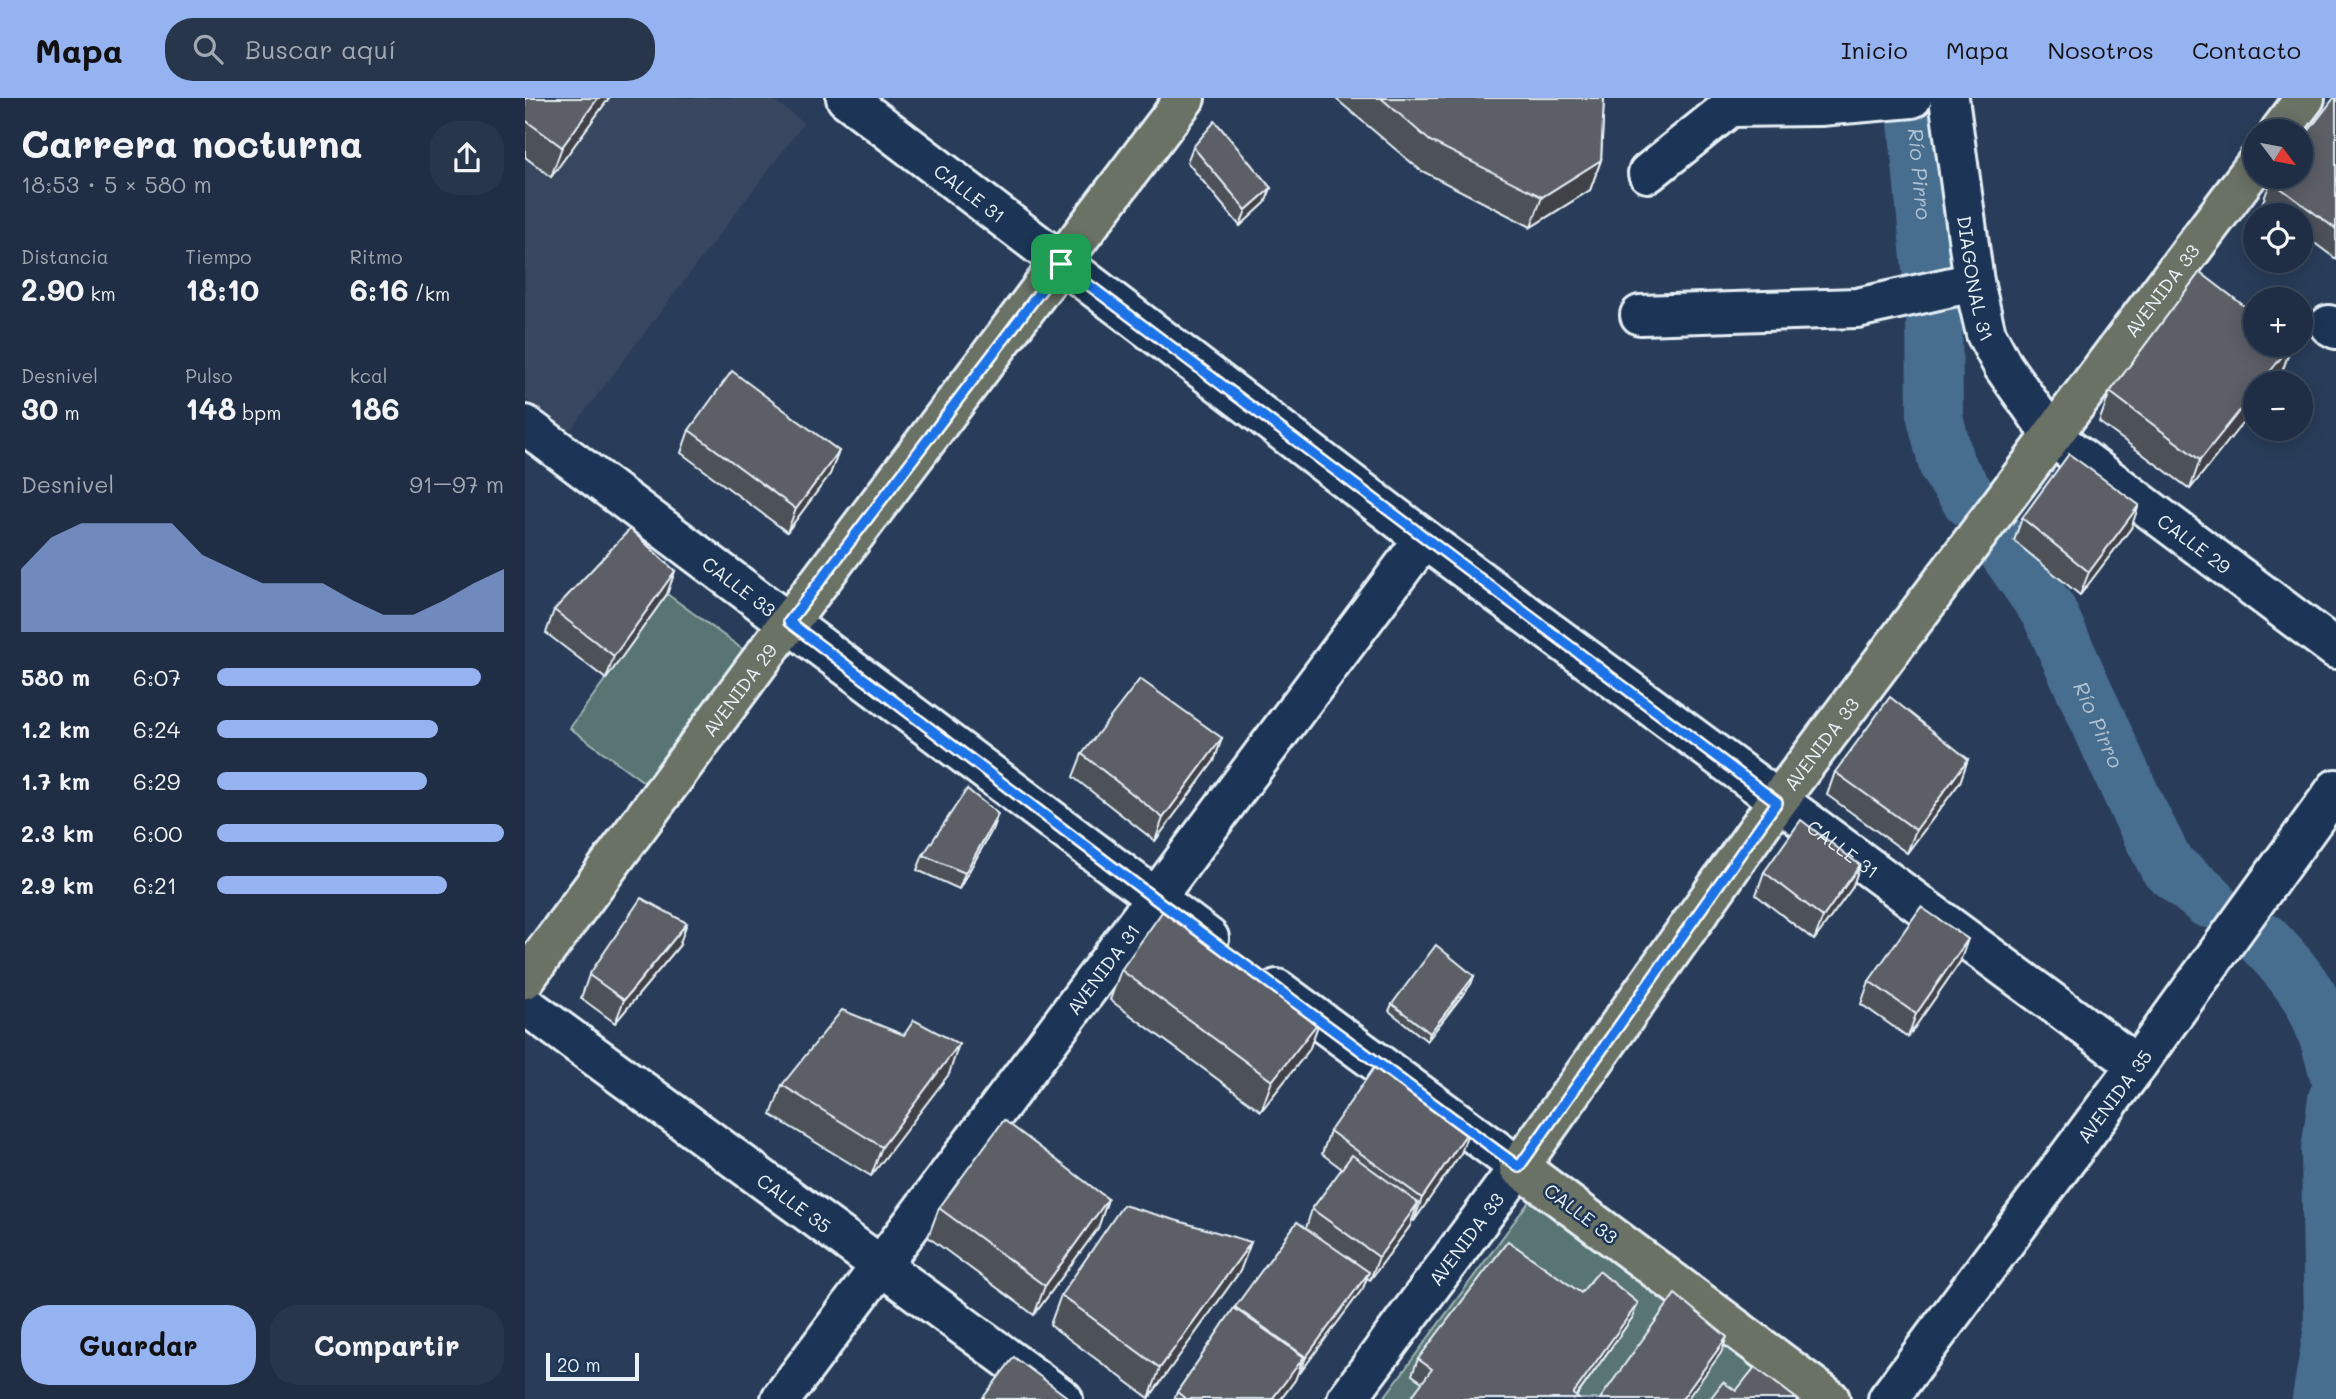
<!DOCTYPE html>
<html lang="es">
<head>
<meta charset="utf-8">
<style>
  body { margin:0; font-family:Mali,sans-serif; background:#27364b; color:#f1f3f6; height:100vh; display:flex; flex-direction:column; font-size:26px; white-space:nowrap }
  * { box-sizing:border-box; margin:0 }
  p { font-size:23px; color:#a1a8b2 }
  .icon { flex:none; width:38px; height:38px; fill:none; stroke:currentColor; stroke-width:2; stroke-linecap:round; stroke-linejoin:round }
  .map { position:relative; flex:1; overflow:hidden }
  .panel { display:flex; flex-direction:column; background:#1f2e44; width:525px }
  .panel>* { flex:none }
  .needle { width:46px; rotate:122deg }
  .fabs { position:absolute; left:1718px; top:21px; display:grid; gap:14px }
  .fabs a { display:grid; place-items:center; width:70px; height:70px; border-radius:50%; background:#1f2e44; box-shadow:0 4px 18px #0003,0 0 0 2px #3c4a5d; font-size:35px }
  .scale { position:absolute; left:21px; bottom:18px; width:93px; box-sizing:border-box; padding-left:7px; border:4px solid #e8f1f8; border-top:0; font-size:19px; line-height:24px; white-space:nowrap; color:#e8f1f8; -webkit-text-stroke:5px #1d3557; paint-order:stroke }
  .pin { position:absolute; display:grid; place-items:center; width:60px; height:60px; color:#fff; margin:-30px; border-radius:14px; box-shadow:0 4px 10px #0006 }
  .round { display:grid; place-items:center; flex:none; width:74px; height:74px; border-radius:28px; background:#27364b }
  .headline { display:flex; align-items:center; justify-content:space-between; height:119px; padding:0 21px }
  h1 { font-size:38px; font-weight:700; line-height:52px }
  .figures { display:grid; grid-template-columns:repeat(3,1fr); gap:10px; height:119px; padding:7px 21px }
  .figures div { display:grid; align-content:center }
  .figures b { font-size:30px; font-weight:700 }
  .figures small { font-size:19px; font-weight:400 }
  .figures p { font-size:19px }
  .chart { height:196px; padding:14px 21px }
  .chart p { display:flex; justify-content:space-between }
  .chart svg { width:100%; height:126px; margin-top:7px; fill:#95b2f1; opacity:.7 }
  .action { display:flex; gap:14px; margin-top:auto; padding:14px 21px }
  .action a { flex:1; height:80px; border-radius:28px; background:#95b2f1; color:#111; font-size:28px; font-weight:700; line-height:80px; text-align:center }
  .action a+a { background:#27364b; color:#f1f3f6 }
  ul { padding:0 21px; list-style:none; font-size:23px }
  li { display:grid; grid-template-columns:112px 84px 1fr; align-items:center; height:52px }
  li i { height:18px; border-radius:9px; background:#95b2f1 }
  header { display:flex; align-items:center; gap:42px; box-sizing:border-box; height:98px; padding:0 35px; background:#95b2f1; color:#111 }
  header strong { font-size:33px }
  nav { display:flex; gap:38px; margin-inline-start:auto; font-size:24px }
  .search { width:490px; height:63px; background:#27364b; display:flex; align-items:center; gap:18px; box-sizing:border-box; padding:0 24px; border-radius:28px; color:#a1a8b2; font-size:26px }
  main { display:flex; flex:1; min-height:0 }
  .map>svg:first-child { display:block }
  .built { fill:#38475e }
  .green { fill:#587573; stroke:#a0b3b6; stroke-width:2 }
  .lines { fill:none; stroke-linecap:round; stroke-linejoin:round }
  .river { stroke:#476d8f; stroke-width:56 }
  .minor-casing { stroke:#e8f1f8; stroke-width:44 }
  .major-casing { stroke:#e8f1f8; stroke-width:44 }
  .minor { stroke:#1d3557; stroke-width:38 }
  .major { stroke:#6b7165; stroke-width:38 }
  .wall { fill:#4e5158; stroke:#e8f1f8; stroke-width:2 }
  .shaded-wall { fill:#404247; stroke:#e8f1f8; stroke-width:2 }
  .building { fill:#5b5e66; stroke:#e8f1f8; stroke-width:2 }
  .route-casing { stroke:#fff; stroke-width:14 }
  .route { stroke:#1a73e8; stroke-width:9 }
  .labels { text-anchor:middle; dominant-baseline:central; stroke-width:5; stroke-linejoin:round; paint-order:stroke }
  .street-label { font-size:19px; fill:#e8f1f8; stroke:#1d3557 }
  .water-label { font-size:21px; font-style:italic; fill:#b0c3d3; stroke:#1d3557 }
</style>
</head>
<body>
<header>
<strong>Mapa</strong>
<div class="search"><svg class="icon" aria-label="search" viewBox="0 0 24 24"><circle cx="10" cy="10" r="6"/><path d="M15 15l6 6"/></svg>Buscar aquí</div>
<nav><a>Inicio</a><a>Mapa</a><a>Nosotros</a><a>Contacto</a></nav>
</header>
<main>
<section class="panel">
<div class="headline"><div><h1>Carrera nocturna</h1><p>18:53 · 5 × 580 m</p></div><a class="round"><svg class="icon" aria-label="share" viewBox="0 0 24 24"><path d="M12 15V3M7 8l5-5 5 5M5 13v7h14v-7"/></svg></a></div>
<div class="figures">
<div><p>Distancia</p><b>2.90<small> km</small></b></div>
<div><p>Tiempo</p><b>18:10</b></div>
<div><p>Ritmo</p><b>6:16<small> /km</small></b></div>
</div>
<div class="figures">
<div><p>Desnivel</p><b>30<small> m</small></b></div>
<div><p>Pulso</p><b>148<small> bpm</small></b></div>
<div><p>kcal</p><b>186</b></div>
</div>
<div class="chart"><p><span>Desnivel</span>91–97 m</p>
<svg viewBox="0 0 160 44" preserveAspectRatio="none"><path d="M0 44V22L10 11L20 6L30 6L40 6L50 6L60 17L70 22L80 27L90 27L100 27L110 33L120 38L130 38L140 33L150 27L160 22V44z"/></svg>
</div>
<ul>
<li><b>580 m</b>6:07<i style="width:92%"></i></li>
<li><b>1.2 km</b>6:24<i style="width:77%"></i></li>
<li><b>1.7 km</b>6:29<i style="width:73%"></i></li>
<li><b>2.3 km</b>6:00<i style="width:100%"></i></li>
<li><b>2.9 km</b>6:21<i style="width:80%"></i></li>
</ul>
<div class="action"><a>Guardar</a><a>Compartir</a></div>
</section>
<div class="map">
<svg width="1811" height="1301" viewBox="0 0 1811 1301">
  <rect width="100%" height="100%" fill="#293d5a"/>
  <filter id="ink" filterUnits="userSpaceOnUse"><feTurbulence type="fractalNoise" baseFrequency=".0143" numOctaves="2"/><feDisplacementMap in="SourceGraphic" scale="14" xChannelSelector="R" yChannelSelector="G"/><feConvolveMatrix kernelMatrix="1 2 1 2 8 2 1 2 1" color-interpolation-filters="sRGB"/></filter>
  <g filter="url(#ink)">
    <polygon class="built" points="84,0 246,0 279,25 44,334 0,301 0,59 26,78"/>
    <g class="green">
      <polygon points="142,496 220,553 123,687 45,630"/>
      <polygon points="1006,1101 1275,1301 858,1301"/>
    </g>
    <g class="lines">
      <g class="river">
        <path id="s1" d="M1390,13L1406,181"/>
        <polyline points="1409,206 1410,319 1422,368 1445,402"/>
        <path id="s2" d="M1473,441L1524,514L1612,709L1642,768L1683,802"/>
        <path d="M1739,843C1782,887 1796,911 1811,971"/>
        <polyline points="1795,1301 1807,1230 1804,1053 1811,1001"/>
      </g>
      <defs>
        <g id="minor">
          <path id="s3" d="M321,0L899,441L1612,967"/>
          <path id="s4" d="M1424,0L1449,184L1461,236L1478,268L1528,339L1811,551"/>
          <polyline points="1123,75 1205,9 1295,8 1387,0"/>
          <polyline points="1115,217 1332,210 1449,184"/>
          <polyline points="1804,227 1811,231"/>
          <path id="s5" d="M0,327L684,840"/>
          <polyline points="752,891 994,1069 822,1301"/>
          <path id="s6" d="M0,907L538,1301"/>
          <path id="s7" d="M256,1301L899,441"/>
          <path id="s8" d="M1363,1301L1612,967L1811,691"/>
        </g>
        <g id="major">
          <polyline points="1755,33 1780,0"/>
          <path id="s9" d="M0,881L264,524L660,0"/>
          <path id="s10" d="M1305,1301L994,1069L1252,704L1731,66"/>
        </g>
      </defs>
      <use href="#minor" class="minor-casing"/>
      <use href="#major" class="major-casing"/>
      <use href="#minor" class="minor"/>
      <use href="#major" class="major"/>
    </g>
    <g class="wall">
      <polygon points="0,0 84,0 26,79 0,59"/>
      <polygon points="810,0 1079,0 1076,62 1065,92 1006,129 895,72"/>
      <polygon points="1811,0 1811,161 1776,135 1776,117 1752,117 1737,106 1746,83"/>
      <polygon points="668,49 746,90 740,105 715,128 662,64"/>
      <polygon points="1731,247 1767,247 1757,274 1731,285 1731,308 1665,391 1574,324 1585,294"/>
      <polygon points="164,332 314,353 305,376 262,434 156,355"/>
      <polygon points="1497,420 1606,430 1555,497 1489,443"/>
      <polygon points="150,473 142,496 81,581 21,535 29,512"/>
      <polygon points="697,640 689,663 630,743 548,679 557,656"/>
      <polygon points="1443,661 1435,684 1382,755 1302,697 1310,674"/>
      <polygon points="467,732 434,791 392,772 398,757"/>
      <polygon points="1335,767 1327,790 1289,842 1231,797 1239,774"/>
      <polygon points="154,848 90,925 56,900 64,877"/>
      <polygon points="1435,864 1383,939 1336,906 1344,883"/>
      <polygon points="596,872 795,922 784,952 736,1013 585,902"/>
      <polygon points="949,878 946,886 902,943 864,913 867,906"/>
      <polygon points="424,976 346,1078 246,1017 257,987"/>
      <polygon points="805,1033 936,1055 889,1123 887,1121 885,1128 845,1182 842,1180 838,1190 775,1275 773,1274 770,1282 756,1301 649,1301 652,1294 710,1209 781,1130 787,1111 817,1071 797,1056"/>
      <polygon points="583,1101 573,1130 509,1217 403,1139 414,1110"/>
      <polygon points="726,1144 715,1173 624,1300 525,1227 536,1197"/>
      <polygon points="1107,1220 1051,1299 897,1284 887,1277 893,1261"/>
    </g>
    <g class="shaded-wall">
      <polygon points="73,0 84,0 26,79 37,49"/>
      <polygon points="1076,62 1065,92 1006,129 1017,99"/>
      <polygon points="746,90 740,105 715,128 721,112"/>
      <polygon points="1766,247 1757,274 1748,285 1736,285"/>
      <polygon points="1731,292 1731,308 1665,391 1675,362"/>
      <polygon points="314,353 305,376 262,434 271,411"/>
      <polygon points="1614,407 1606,430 1555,497 1564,474"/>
      <polygon points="150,473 142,496 81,581 89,558"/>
      <polygon points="697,640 689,663 630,743 638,720"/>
      <polygon points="1443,661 1435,684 1382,755 1391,732"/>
      <polygon points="473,716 467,732 434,791 440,775"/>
      <polygon points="1335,767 1327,790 1289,842 1298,819"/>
      <polygon points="162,825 154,848 90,925 99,902"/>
      <polygon points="1443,841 1435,864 1383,939 1391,916"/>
      <polygon points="949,878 946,886 902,943 905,935"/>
      <polygon points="795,922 784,952 736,1013 747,983"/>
      <polygon points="434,946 424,976 346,1078 357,1049"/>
      <polygon points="944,1032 936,1055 889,1123 897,1100"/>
      <polygon points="583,1101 573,1130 509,1217 520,1188"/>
      <polygon points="893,1105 885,1128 845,1182 854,1159"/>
      <polygon points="726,1144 715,1173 624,1300 635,1270"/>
      <polygon points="844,1174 838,1190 775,1275 781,1259"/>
      <polygon points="1113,1205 1107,1220 1049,1301 1048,1296"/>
      <polygon points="1202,1239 1196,1255 1162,1301 1157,1301"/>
      <polygon points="779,1259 770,1282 756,1301 747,1301"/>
    </g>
    <g class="building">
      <polygon points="0,0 73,0 37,49 0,22"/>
      <polygon points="856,0 1079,0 1076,62 1017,99 905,43"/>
      <polygon points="1809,0 1811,0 1811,131 1746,83 1749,79 1776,79 1776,43"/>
      <polygon points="690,23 746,90 721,112 668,49"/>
      <polygon points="1675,174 1731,217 1731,247 1766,247 1736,285 1731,285 1731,292 1675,362 1585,294"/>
      <polygon points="207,273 314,353 271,411 164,332"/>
      <polygon points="1544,356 1614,407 1564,474 1497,420"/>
      <polygon points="105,431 150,473 89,558 29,512"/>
      <polygon points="615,581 697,640 638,720 557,656"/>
      <polygon points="1365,599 1443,661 1391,732 1310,674"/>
      <polygon points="442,691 473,716 440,775 398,757"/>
      <polygon points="1276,722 1335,767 1298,819 1239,774"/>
      <polygon points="116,800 162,825 99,902 64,877"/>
      <polygon points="642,807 795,922 747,983 596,872"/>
      <polygon points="1396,809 1443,841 1391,916 1344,883"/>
      <polygon points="911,847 949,878 905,935 867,906"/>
      <polygon points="317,912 379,937 389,922 434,946 357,1049 257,987"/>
      <polygon points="851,967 944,1032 897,1100 805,1033"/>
      <polygon points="479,1022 583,1101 520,1188 414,1110"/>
      <polygon points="827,1057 893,1105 854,1159 787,1111"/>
      <polygon points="598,1107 726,1144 635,1270 536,1197"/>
      <polygon points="772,1124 844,1174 781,1259 710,1209"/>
      <polygon points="983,1143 1056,1195 1074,1173 1113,1205 1048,1296 1054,1301 885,1301 907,1271 893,1261"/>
      <polygon points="1150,1196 1202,1239 1157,1301 1075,1301"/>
      <polygon points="709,1210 779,1259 747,1301 661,1301 652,1294"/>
      <polygon points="489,1259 545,1301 457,1301"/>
      <polygon points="1230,1269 1272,1301 1185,1301 1198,1284 1211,1293"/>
    </g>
  </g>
  <g class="lines" filter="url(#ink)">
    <defs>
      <polygon id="route" points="536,166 1252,704 994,1069 629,800 264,524"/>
    </defs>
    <use href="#route" class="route-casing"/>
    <use href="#route" class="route"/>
  </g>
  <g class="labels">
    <g class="street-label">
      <text stroke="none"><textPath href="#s3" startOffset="156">CALLE 31</textPath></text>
      <text stroke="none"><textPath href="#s4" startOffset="182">DIAGONAL 31</textPath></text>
      <text stroke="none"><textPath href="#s10" startOffset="1475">AVENIDA 33</textPath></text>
      <text stroke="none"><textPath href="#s4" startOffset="539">CALLE 29</textPath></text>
      <text stroke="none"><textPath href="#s5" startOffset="268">CALLE 33</textPath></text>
      <text stroke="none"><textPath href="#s9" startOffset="360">AVENIDA 29</textPath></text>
      <text stroke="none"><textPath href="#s10" startOffset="908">AVENIDA 33</textPath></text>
      <text stroke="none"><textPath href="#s3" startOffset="1248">CALLE 31</textPath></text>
      <text stroke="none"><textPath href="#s7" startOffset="537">AVENIDA 31</textPath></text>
      <text stroke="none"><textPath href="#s8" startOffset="378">AVENIDA 35</textPath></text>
      <text stroke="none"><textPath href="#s6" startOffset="334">CALLE 35</textPath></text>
      <text transform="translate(1056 1115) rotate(37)">CALLE 33</text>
      <text transform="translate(941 1141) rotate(-53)">AVENIDA 33</text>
    </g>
    <g class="water-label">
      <text stroke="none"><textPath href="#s1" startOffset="63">Río Pirro</textPath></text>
      <text stroke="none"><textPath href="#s2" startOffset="212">Río Pirro</textPath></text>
    </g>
  </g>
</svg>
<div class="fabs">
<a><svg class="needle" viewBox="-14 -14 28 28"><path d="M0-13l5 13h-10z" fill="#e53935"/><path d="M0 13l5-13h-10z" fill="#a1a8b2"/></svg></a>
<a><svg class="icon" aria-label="locate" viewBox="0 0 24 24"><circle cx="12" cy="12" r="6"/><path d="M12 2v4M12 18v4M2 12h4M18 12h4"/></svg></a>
<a>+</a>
<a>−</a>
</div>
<div class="scale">20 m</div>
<div class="pin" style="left:536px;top:166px;background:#1e9e55"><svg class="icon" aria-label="arrive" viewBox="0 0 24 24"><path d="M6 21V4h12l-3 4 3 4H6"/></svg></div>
</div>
</main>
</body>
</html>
